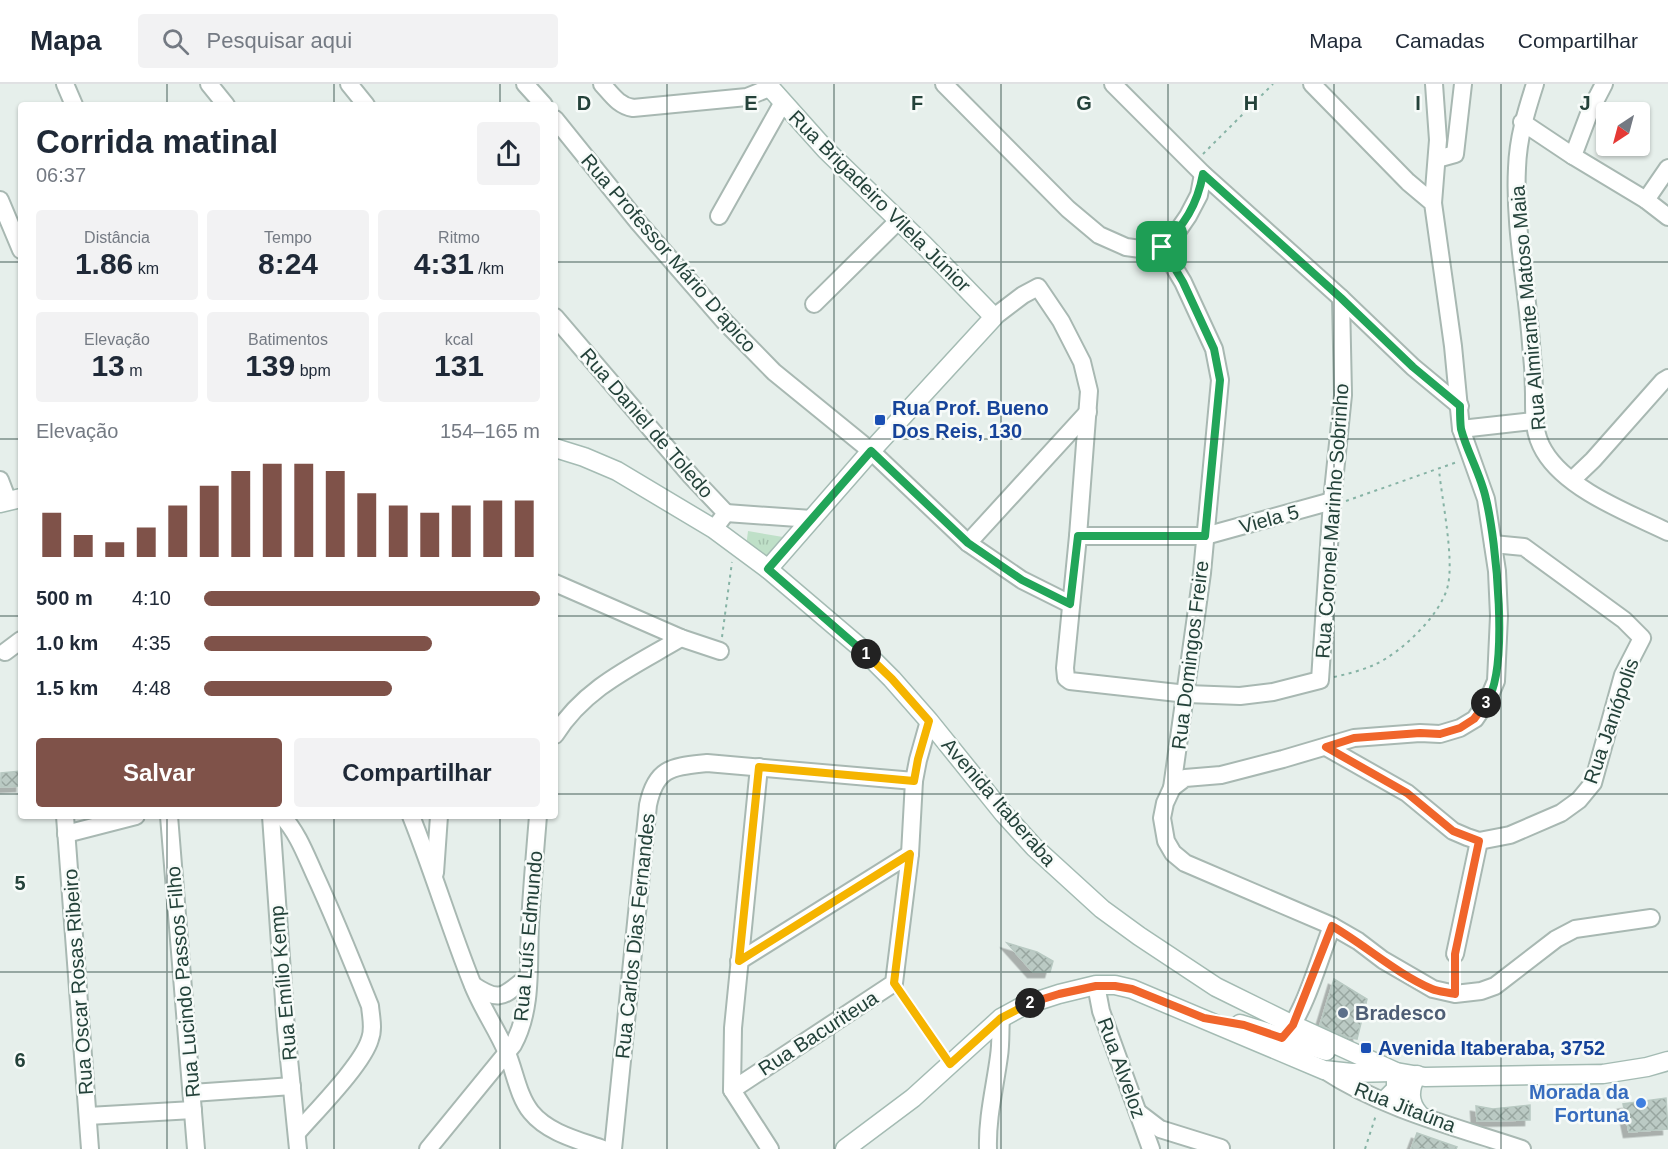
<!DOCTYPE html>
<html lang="pt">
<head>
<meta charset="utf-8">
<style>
  body { margin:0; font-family:Helvetica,sans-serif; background:#f2f2f3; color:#1f2937; height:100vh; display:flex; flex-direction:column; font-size:22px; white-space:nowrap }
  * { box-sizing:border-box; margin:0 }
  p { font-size:20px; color:#747a83 }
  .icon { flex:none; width:33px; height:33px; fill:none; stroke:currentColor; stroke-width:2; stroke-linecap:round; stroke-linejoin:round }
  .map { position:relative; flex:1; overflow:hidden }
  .drawer { position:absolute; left:18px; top:18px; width:540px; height:717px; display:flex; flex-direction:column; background:#fff; border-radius:6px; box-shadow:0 2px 4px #0004 }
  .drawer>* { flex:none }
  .needle { width:39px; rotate:216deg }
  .controls { position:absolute; left:1596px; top:18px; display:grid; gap:12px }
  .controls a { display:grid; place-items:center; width:54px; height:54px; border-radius:6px; background:#fff; box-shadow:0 2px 4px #0004; font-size:30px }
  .pin { position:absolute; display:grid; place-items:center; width:51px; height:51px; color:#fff; margin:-26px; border-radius:12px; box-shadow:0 3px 9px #0006 }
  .km { position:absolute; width:30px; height:30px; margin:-15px; border-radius:50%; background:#222; color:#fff; font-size:16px; line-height:30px; text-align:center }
  .round { display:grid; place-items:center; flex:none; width:63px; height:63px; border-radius:6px; background:#f2f2f3 }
  .headline { display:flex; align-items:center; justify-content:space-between; height:102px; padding:0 18px }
  h1 { font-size:33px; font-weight:700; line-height:45px }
  .figures { display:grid; grid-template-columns:repeat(3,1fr); gap:9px; height:102px; padding:6px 18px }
  .figures div { display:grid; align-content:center; border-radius:6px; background:#f2f2f3; text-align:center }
  .figures b { font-size:30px; font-weight:700 }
  .figures small { font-size:16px; font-weight:400 }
  .figures p { font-size:16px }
  .chart { height:168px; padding:12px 18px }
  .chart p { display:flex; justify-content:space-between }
  .chart svg { width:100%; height:108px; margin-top:6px; stroke:#7f5249; stroke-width:6 }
  .button { display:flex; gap:12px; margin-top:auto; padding:12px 18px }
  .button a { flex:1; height:69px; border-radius:6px; background:#7f5249; color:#fff; font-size:24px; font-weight:700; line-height:69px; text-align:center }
  .button a+a { background:#f2f2f3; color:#1f2937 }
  ul { padding:0 18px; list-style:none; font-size:20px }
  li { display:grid; grid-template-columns:96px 72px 1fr; align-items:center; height:45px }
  li i { height:15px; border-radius:8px; background:#7f5249 }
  header { display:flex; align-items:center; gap:36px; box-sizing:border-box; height:84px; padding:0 30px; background:#fff; border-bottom:2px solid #e0e1e3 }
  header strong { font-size:28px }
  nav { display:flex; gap:33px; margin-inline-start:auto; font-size:21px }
  .search { width:420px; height:54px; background:#f2f2f3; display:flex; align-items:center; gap:15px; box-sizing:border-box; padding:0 21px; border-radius:6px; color:#747a83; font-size:22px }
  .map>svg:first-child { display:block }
  .park { fill:url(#park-tufts) }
  .building { fill:url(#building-cross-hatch); stroke:#b8c9c2; stroke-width:1.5; filter:url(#shadow) }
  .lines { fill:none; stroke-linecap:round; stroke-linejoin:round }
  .lane-casing { stroke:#a8b8b2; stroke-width:11 }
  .street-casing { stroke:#a8b8b2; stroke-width:20 }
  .secondary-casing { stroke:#a4bbb3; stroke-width:21 }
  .path { stroke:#86b3a5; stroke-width:2; stroke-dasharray:3 4.5; stroke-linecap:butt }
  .lane { stroke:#fff; stroke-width:8 }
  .street { stroke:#fff; stroke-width:16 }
  .secondary { stroke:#fff; stroke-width:18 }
  .split-1-casing { stroke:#fff; stroke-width:12 }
  .split-2-casing { stroke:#fff; stroke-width:12 }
  .split-3-casing { stroke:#fff; stroke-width:12 }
  .split-4-casing { stroke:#fff; stroke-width:12 }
  .split-1 { stroke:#22a559; stroke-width:8 }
  .split-2 { stroke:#f5b400; stroke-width:8 }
  .split-3 { stroke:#f0652b; stroke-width:8 }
  .split-4 { stroke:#22a559; stroke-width:8 }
  .grid { fill:none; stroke:#24423a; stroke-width:1.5; stroke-opacity:0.55 }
  .transit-dot { fill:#1a4fb4; stroke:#f7fbf9; stroke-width:2 }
  .service-dot { fill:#5c6f8a; stroke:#f7fbf9; stroke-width:2 }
  .shop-dot { fill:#3f7fe0; stroke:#f7fbf9; stroke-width:2 }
  .labels { text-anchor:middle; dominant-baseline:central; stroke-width:5; stroke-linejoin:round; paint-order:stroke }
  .street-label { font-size:20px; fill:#24423a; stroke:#f7fbf9 }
  .transit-label { font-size:20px; font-weight:bold; fill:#164399; stroke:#f7fbf9; text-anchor:start }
  .service-label { font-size:20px; font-weight:bold; fill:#4e5e75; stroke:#f7fbf9; text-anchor:start }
  .shop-label { font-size:20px; font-weight:bold; fill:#366cbe; stroke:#f7fbf9; text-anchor:end }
  .grid-label { font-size:20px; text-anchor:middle; font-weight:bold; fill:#24423a; stroke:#f7fbf9; stroke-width:5; stroke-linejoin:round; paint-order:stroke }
</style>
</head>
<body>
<header>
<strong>Mapa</strong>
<div class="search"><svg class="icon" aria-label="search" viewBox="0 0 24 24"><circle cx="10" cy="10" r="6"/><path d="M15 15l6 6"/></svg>Pesquisar aqui</div>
<nav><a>Mapa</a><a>Camadas</a><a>Compartilhar</a></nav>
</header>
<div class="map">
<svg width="1668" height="1065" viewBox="0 0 1668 1065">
  <defs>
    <pattern id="park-tufts" width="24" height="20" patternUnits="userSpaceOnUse" patternTransform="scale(1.5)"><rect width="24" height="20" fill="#bfe0c8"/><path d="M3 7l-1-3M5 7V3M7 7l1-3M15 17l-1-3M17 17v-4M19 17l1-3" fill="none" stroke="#a4c1ad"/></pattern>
    <pattern id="building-cross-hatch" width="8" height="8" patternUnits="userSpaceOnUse" patternTransform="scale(1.5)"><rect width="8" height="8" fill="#bbcac4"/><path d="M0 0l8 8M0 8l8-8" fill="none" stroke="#98a6a0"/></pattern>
    <filter id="shadow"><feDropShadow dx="-5.5" dy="5.5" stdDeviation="0" flood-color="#0004"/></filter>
  </defs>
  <rect width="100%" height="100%" fill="#e6efeb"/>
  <polygon class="park" points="748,447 783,453 764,476 746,463"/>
  <g class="building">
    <polygon points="21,687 21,702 1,703 1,689"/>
    <polygon points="1007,859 1037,868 1053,877 1050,888 1033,888"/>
    <polygon points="1334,895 1367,915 1357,955 1347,953 1320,941"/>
    <polygon points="1666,1014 1668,1045 1629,1048 1623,1020"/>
    <polygon points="1530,1021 1530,1036 1477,1037 1476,1022 1493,1025"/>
    <polygon points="1417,1049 1457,1063 1456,1065 1411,1065"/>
  </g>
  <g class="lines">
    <defs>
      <polyline id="lane" points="894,899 950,980"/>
      <g id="street">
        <polyline points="65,0 74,21"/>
        <polyline points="209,0 226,21"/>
        <polyline points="349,0 366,21"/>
        <polyline points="525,0 544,21"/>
        <path d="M602,0C612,11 619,22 633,24L747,13L769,4"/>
        <polyline points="944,0 1068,125 1099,151 1126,163 1148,166 1162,163 1177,148 1188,132 1199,111 1203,90"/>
        <polyline points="1113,0 1203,90 1341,214 1413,283 1460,322"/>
        <polyline points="1312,0 1408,98 1433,119 1453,262 1461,345 1486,415 1497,487 1499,532 1496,597 1488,616 1475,635 1460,644 1440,650 1420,649 1354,654 1283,675 1221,691 1185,694 1172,704 1165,719 1162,734 1166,757 1173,769 1185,779 1332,842 1358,857 1383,876 1433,905 1455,910 1481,907 1495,902 1556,855 1575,845 1651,834"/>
        <path d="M1535,0C1526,28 1518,54 1517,84C1514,143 1527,202 1531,260C1533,277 1534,294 1534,310C1534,330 1533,349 1544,367C1567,406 1629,429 1668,448"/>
        <polyline points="555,35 638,138 724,237 774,288 871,367 968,459 1022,496 1070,520"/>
        <polyline points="1522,38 1573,72 1646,116 1668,133"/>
        <polyline points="1573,72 1590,27 1604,0"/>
        <polyline points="1437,75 1455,70 1463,0"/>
        <polyline points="0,116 21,166"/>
        <polyline points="1646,116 1668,84"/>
        <polyline points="1433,119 1438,56 1434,0"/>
        <polyline points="719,132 782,20"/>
        <polyline points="1162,163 1183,198 1214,265 1220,296 1202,489 1172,704"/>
        <polyline points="814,220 898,137"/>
        <polyline points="555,233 691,392 726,429 714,445"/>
        <polyline points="994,233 1023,211 1038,203 1061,237 1082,278 1089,307 1078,452 1065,584 1066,594 1070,597 1187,610 1240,612 1273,608 1320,596 1332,417 1343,311 1341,214"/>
        <polyline points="1461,345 1533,337"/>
        <polyline points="0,396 8,417"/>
        <polyline points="1572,396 1593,376 1663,297 1668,294"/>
        <polyline points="726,429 812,435"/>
        <polyline points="1078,452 1205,452 1332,417"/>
        <polyline points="968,459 1088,328"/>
        <polyline points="555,499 681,554 720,567"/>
        <polyline points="5,568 21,556"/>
        <path d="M555,651C585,603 634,582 681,554"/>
        <polyline points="1326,663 1407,709 1453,747 1467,753 1479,757 1510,751 1561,729 1579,716 1593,699 1623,591 1642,554 1624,536 1524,463 1493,460"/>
        <polyline points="759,683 733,944 732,1006 770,1065"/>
        <polyline points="65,732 90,1065"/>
        <polyline points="169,732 196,1065"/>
        <polyline points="271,732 286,945 298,1065"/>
        <path d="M282,732C297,748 305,769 314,789C334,832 352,877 370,922C371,933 374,945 370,955C363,980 315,1028 297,1049"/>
        <path d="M411,732C433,787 450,844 472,899C481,923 497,945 507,969C515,988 518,1012 531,1028C548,1049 578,1056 603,1065"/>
        <polyline points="66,750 136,732"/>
        <polyline points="435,789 439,732"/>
        <polyline points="1455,870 1479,757"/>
        <polyline points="739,877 910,770"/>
        <path d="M473,901C502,920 503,911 528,893"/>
        <polyline points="1096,901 1101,927 1151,1065"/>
        <path d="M1285,951C1305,927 1320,873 1332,842"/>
        <path d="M1324,986C1383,1025 1456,1043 1522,1065"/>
        <polyline points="732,1006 894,899 910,770 914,697 918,676 929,637"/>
        <polyline points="192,1009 292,1002"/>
        <polyline points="1139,1029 1160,1045 1221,1064 1220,1065"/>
        <polyline points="88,1032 193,1026"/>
        <path d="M428,1065L513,961C533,925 528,879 530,839C532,803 535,768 538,732"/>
        <path d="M613,1065L648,721C656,683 672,683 707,679L914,697"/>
        <path d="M988,1065C987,1033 995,1003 999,972C1001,959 1000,946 1001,934"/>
      </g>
      <g id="secondary">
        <polyline points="767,0 826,66 924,161 994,233 871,367 768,485"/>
        <polyline points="555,364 584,373 617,387 714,445 768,485 862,565 892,595 929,637 1004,730 1034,763 1102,825 1139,852 1216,903 1293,941 1396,988 1425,993 1603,990 1647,983 1668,977"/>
        <polyline points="0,419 21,414"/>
        <polyline points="1240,940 1326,967"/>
        <path d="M1417,991C1409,1004 1408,1018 1419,1030"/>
        <polyline points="1385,1016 1396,1005 1396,988"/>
        <polyline points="845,1065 913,1014 1001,934 1025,921 1059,910 1096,901 1115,901 1132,905 1324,986 1352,989 1392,988"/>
      </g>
    </defs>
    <use href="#lane" class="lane-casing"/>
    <use href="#street" class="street-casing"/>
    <use href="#secondary" class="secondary-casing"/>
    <g class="path">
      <polyline points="1203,70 1273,0"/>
      <polyline points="1346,417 1457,378"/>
      <polyline points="722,553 732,478"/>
      <path d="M1334,593C1348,590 1362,586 1374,581C1401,569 1442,530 1448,501C1454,473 1442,416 1439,386"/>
      <polyline points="1365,1065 1376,1031"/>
    </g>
    <use href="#lane" class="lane"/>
    <use href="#street" class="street"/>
    <use href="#secondary" class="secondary"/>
  </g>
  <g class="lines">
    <defs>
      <polyline id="split-1" points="866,570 768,485 871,367 968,459 1022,496 1070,520 1078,452 1205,452 1220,296 1214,265 1183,198 1162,163"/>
      <polyline id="split-2" points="866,570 892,595 929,637 918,675 914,697 759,683 739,877 910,770 894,899 950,980 1001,934 1030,919"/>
      <path id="split-3" d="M1030,919L1059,910L1096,902H1115L1132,905L1204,934L1244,941L1282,954L1293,941L1332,842C1365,861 1397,890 1432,905C1439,908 1448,908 1455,910V870L1479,757L1453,747L1407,709L1326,663L1354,654L1420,649L1440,650L1460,644L1474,635L1486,619"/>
      <path id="split-4" d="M1162,163C1184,141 1197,122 1203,90L1341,214L1413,283L1460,322C1460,329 1460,338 1461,345C1467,368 1481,391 1486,415C1496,456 1510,586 1486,619"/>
    </defs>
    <use href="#split-1" class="split-1-casing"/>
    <use href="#split-2" class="split-2-casing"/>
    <use href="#split-3" class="split-3-casing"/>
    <use href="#split-4" class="split-4-casing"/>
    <use href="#split-1" class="split-1"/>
    <use href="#split-2" class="split-2"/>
    <use href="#split-3" class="split-3"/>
    <use href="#split-4" class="split-4"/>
  </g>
  <path class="grid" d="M167,0V21M334,0V21M500,0V21M667,0V1065M834,0V1065M1001,0V1065M1168,0V1065M1334,0V1065M1501,0V1065M0,178H21M555,178H1668M0,355H21M555,355H1668M0,532H21M555,532H1668M0,710H21M555,710H1668M167,732V1065M334,732V1065M500,732V1065M0,888H1668"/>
  <g class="transit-dot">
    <rect x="874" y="330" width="12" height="12" rx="3"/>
    <rect x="1360" y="958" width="12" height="12" rx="3"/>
  </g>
  <circle class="service-dot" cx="1343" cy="929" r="6"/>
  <circle class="shop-dot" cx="1641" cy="1019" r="6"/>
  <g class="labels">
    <g class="street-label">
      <text transform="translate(880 117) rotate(45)">Rua Brigadeiro Vilela Júnior</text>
      <text transform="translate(669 169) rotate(49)">Rua Professor Mário D'apico</text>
      <text transform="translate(1528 224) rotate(-95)">Rua Almirante Matoso Maia</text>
      <text transform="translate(647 339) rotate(49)">Rua Daniel de Toledo</text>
      <text transform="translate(1269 435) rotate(-15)">Viela 5</text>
      <text transform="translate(1332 437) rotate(-86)">Rua Coronel Marinho Sobrinho</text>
      <text transform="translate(1190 571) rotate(-83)">Rua Domingos Freire</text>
      <text transform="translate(1611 637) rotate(-71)">Rua Janiópolis</text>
      <text transform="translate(999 718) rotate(49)">Avenida Itaberaba</text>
      <text transform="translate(528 852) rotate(-85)">Rua Luís Edmundo</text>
      <text transform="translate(635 852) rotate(-84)">Rua Carlos Dias Fernandes</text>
      <text transform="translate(78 898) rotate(-94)">Rua Oscar Rosas Ribeiro</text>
      <text transform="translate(183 898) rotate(-95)">Rua Lucindo Passos Filho</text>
      <text transform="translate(283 899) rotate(-95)">Rua Emílio Kemp</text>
      <text transform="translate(818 949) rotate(-33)">Rua Bacuriteua</text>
      <text transform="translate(1122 984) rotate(70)">Rua Alveloz</text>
      <text transform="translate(1405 1023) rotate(21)">Rua Jitaúna</text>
    </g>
    <g class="transit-label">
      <text x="892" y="324">Rua Prof. Bueno<tspan x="892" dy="23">Dos Reis, 130</tspan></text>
      <text x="1378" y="964">Avenida Itaberaba, 3752</text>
    </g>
    <g class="service-label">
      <text x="1355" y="929">Bradesco</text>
    </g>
    <g class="shop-label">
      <text x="1629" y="1008">Morada da<tspan x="1629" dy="23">Fortuna</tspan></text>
    </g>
  </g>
  <g class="grid-label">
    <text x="584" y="26">D</text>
    <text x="751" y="26">E</text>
    <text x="917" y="26">F</text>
    <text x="1084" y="26">G</text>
    <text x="1251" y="26">H</text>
    <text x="1418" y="26">I</text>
    <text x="1585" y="26">J</text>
    <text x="20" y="806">5</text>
    <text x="20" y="983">6</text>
  </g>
</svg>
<div class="controls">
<a><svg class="needle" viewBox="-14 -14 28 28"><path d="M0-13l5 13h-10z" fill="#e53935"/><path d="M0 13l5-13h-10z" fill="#747a83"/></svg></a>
</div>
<div class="pin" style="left:1162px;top:163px;background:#1e9e55"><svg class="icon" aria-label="arrive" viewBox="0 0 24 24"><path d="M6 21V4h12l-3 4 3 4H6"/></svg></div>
<b class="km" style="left:866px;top:570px">1</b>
<b class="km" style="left:1030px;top:919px">2</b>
<b class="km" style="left:1486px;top:619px">3</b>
<section class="drawer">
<div class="headline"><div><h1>Corrida matinal</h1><p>06:37</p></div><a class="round"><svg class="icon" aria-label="share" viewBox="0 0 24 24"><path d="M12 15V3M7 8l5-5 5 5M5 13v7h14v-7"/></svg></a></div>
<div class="figures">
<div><p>Distância</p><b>1.86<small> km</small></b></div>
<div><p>Tempo</p><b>8:24</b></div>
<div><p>Ritmo</p><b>4:31<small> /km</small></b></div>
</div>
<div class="figures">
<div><p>Elevação</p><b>13<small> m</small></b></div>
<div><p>Batimentos</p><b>139<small> bpm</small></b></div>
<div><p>kcal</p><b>131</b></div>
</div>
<div class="chart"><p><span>Elevação</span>154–165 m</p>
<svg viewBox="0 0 160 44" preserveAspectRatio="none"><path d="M5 44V26M15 44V35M25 44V38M35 44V32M45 44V23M55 44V15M65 44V9M75 44V6M85 44V6M95 44V9M105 44V18M115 44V23M125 44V26M135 44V23M145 44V21M155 44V21"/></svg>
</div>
<ul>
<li><b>500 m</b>4:10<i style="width:100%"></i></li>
<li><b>1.0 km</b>4:35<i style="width:68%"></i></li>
<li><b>1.5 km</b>4:48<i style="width:56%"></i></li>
</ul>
<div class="button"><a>Salvar</a><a>Compartilhar</a></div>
</section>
</div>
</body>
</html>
